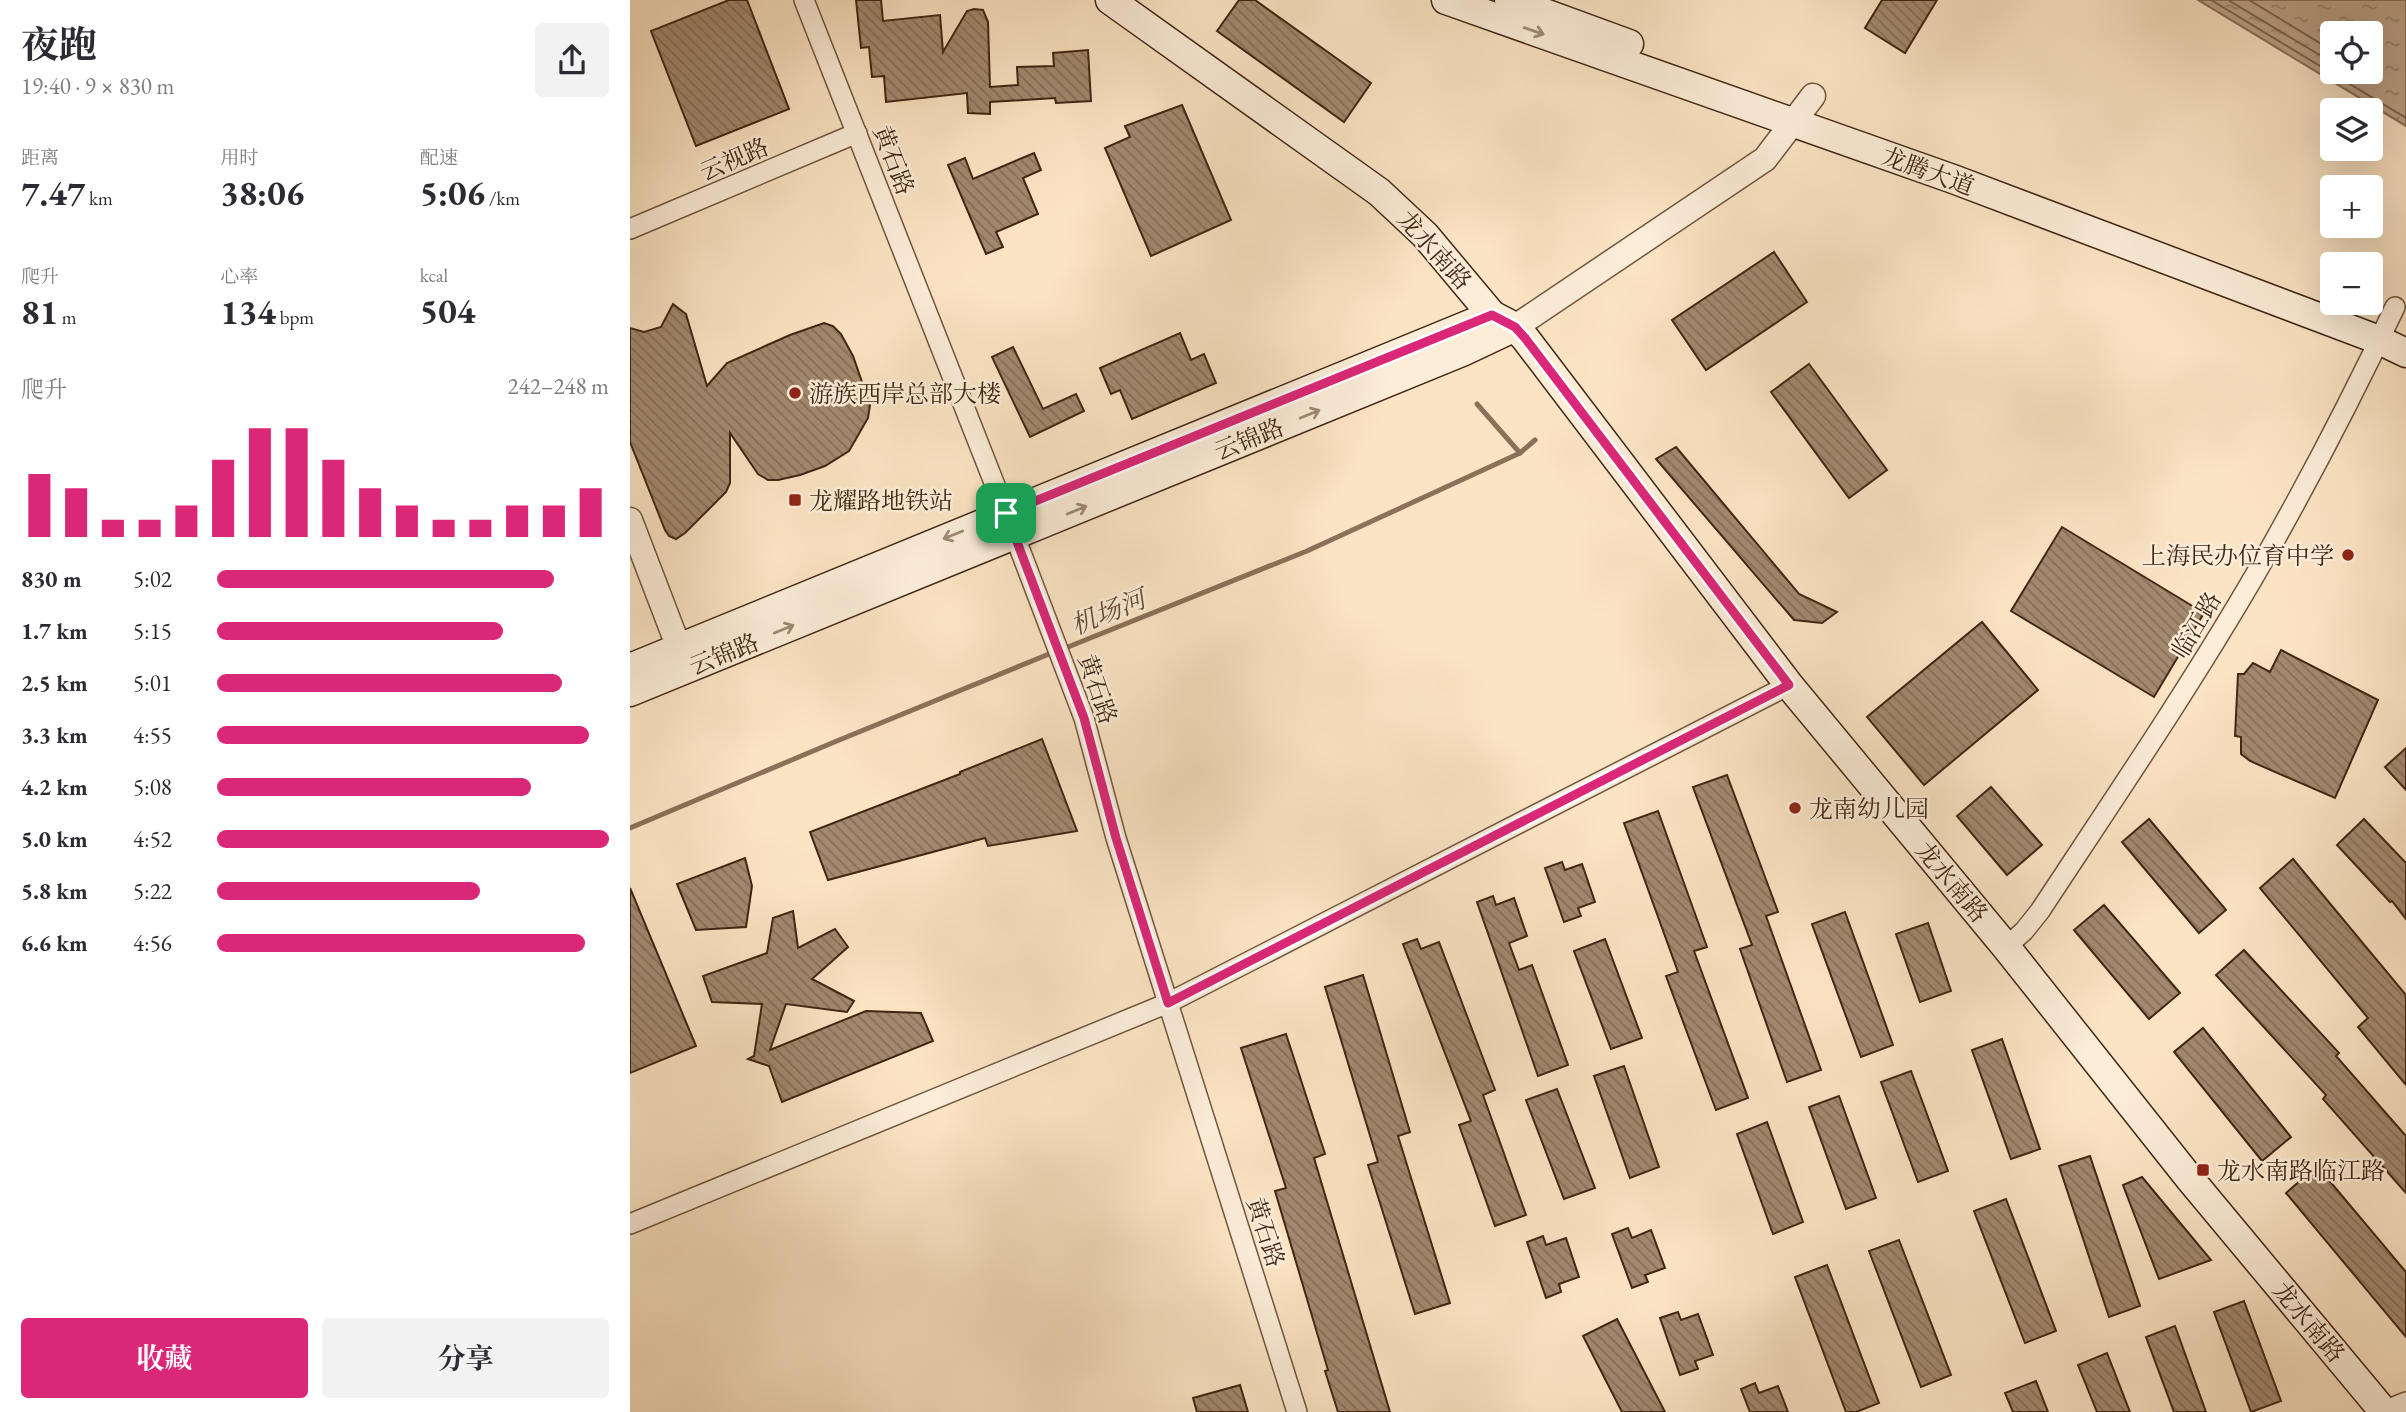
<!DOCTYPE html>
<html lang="zh">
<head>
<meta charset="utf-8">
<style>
  body { margin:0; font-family:"EB Garamond","Noto Serif SC",serif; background:#f2f2f3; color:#2b2b33; height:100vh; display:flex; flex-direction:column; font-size:26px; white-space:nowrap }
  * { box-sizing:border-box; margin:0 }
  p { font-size:23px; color:#7c7c81 }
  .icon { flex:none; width:38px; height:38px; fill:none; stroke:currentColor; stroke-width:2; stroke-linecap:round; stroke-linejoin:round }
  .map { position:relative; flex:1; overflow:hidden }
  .details { display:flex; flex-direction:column; background:#fff; width:630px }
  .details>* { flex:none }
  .controls { position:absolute; left:1690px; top:21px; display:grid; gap:14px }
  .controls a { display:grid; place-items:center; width:63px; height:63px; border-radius:7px; background:#fff; box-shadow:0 7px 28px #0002; font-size:35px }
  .pin { position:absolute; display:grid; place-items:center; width:60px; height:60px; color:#fff; margin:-30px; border-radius:14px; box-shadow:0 4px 10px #0006 }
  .round { display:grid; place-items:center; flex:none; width:74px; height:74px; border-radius:7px; background:#f2f2f3 }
  .head { display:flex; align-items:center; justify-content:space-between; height:119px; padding:0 21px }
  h1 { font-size:38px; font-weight:700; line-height:52px }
  .stats { display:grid; grid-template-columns:repeat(3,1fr); gap:10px; height:119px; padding:7px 21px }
  .stats div { display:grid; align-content:center }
  .stats b { font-size:35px; font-weight:700 }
  .stats small { font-size:19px; font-weight:400 }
  .stats p { font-size:19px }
  .chart { height:196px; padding:14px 21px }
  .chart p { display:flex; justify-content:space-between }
  .chart svg { width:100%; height:126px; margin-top:7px; stroke:#db2777; stroke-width:6 }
  .action { display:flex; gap:14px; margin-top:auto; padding:14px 21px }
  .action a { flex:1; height:80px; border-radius:7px; background:#db2777; color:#fff; font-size:28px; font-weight:700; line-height:80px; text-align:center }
  .action a+a { background:#f2f2f3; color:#2b2b33 }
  ul { padding:0 21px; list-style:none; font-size:23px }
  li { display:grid; grid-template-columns:112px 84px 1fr; align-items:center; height:52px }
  li i { height:18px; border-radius:9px; background:#db2777 }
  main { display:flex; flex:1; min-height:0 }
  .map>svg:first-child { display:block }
  .water { fill:url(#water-ripples); stroke:#8b7159; stroke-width:2; fill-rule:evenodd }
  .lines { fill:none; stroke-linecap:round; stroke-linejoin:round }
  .shore { stroke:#7e644e; stroke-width:2 }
  .stream { stroke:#8b7159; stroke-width:5 }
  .building { fill:url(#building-back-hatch); stroke:#412613; stroke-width:2 }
  .minor-casing { stroke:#70563f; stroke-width:22 }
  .tertiary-casing { stroke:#70563f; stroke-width:27 }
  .secondary-casing { stroke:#412613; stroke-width:31 }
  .minor { stroke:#fcedd9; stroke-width:19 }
  .tertiary { stroke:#fcedd9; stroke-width:24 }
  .secondary { stroke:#fcedd9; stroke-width:28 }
  .oneway { stroke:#9e8a76 }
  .route-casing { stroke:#fff; stroke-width:14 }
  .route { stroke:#db2777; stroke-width:9 }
  .poi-dot { fill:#8f2418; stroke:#fcedd9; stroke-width:2.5 }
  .labels { text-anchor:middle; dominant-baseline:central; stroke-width:5; stroke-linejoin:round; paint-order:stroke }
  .street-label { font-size:24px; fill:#412613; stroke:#fcedd9 }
  .poi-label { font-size:24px; fill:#412613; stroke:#fcedd9; text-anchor:start }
  .water-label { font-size:26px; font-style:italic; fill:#664c36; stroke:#fcedd9 }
</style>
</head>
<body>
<main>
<section class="details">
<div class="head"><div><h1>夜跑</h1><p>19:40 · 9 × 830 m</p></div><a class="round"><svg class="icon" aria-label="share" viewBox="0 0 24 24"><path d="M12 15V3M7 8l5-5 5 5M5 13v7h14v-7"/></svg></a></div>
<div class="stats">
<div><p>距离</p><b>7.47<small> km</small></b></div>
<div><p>用时</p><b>38:06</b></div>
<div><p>配速</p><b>5:06<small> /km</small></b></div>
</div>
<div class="stats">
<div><p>爬升</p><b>81<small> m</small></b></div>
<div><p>心率</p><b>134<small> bpm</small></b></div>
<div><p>kcal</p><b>504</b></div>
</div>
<div class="chart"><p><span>爬升</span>242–248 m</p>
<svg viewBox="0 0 160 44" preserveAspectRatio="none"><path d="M5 44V22M15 44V27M25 44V38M35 44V38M45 44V33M55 44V17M65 44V6M75 44V6M85 44V17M95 44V27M105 44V33M115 44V38M125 44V38M135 44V33M145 44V33M155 44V27"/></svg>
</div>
<ul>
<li><b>830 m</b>5:02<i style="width:86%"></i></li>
<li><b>1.7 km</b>5:15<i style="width:73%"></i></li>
<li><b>2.5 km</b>5:01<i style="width:88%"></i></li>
<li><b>3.3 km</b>4:55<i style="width:95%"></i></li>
<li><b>4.2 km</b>5:08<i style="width:80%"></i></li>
<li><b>5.0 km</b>4:52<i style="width:100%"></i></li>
<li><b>5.8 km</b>5:22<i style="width:67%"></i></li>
<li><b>6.6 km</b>4:56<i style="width:94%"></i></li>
</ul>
<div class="action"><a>收藏</a><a>分享</a></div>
</section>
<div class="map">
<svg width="1776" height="1412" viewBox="0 0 1776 1412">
  <defs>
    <pattern id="water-ripples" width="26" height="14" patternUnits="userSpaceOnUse" patternTransform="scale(1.75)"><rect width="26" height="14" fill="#bca388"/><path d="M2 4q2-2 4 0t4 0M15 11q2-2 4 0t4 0" fill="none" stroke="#9a856e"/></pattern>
    <pattern id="building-back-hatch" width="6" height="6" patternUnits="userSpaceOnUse" patternTransform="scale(1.75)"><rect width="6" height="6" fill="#a2896f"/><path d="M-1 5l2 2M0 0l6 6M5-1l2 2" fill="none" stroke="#86705a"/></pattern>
  </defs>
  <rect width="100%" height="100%" fill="#fbe4c4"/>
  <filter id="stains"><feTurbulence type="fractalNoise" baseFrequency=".00286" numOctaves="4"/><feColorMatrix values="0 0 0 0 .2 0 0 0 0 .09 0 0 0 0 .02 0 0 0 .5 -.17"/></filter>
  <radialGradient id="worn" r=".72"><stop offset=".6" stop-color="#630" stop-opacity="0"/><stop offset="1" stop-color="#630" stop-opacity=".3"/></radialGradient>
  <path class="water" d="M1568,0H1776V126ZM1703,33H1741V72H1703Z"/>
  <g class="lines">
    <g class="shore">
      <polyline points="1581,0 1776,118"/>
      <polyline points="1598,0 1703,63"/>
      <polyline points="1619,0 1703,51"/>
    </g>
    <g class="stream">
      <polyline points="847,404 890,453"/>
      <polyline points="433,649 677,551 890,453 905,440"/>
      <polyline points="0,828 202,743 424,652"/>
    </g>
  </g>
  <g class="building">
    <polygon points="99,0 117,0 159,109 66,146 21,31"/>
    <polygon points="226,0 251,0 253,21 310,15 313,52 337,11 344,9 353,10 358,22 360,87 388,85 387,67 424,66 423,53 458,50 461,101 426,103 425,98 360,102 360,114 338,113 337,93 256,102 254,76 242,77 239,47 231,48"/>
    <polygon points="609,0 625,0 741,83 714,122 587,31"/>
    <polygon points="1252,0 1307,0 1275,53 1235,28"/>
    <polygon points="552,105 601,220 521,256 475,148 500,137 495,126"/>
    <polygon points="404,153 411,170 393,178 408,214 366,232 373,247 356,254 318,165 335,158 343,179"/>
    <polygon points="1144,252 1177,302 1076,370 1042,320"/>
    <polygon points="43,304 56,314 77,386 97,363 160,335 194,323 203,326 211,334 223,356 240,405 238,418 219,451 195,466 170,475 148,480 138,480 128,474 100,433 100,483 96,492 55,533 46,539 39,536 35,530 0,442 0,328 14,332 31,327"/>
    <polygon points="550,333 561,360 574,354 586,383 502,419 490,390 481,394 470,368"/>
    <polygon points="383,347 413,409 446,394 454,411 400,437 362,357"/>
    <polygon points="1179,364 1257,470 1219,498 1141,392"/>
    <polygon points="1046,447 1169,594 1207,612 1192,623 1164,620 1026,459"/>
    <polygon points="1432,527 1574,613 1524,697 1381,611"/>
    <polygon points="1352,622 1408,690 1294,785 1237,717"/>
    <polygon points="1651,650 1748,700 1705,798 1620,761 1611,754 1611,737 1605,736 1608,674 1614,674 1623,663 1640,672"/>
    <polygon points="412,739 447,831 358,846 355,838 198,880 180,832 330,774 330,772"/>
    <polygon points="1776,748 1776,790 1755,767"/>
    <polygon points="1097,775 1148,912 1136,916 1191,1070 1157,1082 1110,949 1122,945 1063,787"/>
    <polygon points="1361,787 1412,845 1377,875 1327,816"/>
    <polygon points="1028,811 1077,947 1064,951 1118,1098 1086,1110 1036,976 1048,972 994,823"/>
    <polygon points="1519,819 1596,910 1569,933 1492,842"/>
    <polygon points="1734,819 1776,863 1776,919 1762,901 1760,902 1707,845"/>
    <polygon points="115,858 122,886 116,927 66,930 47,884"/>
    <polygon points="1663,859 1776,995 1776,1085 1728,1027 1738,1018 1630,888"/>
    <polygon points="932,862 935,870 952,864 965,902 948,908 951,916 934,922 915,868"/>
    <polygon points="0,888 66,1046 0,1073"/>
    <polygon points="863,896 866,905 884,898 897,936 879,943 889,970 902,965 938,1065 908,1076 847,902"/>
    <polygon points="1474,905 1550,993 1519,1019 1444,930"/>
    <polygon points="163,911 168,948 205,929 218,947 182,979 224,1001 217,1012 156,1004 140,1050 236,1011 291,1013 303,1041 152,1102 139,1066 118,1059 124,1056 132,1004 82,1002 73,976 137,953 143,918"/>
    <polygon points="1215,912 1263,1045 1231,1057 1182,924"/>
    <polygon points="1298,923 1321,991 1290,1002 1266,934"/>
    <polygon points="787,939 791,949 809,942 865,1090 853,1095 896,1215 865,1226 829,1125 841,1121 773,944"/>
    <polygon points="975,939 1012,1038 981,1049 944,951"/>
    <polygon points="1614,950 1709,1053 1706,1056 1776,1136 1776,1193 1693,1099 1696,1095 1586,975"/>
    <polygon points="733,975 780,1132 768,1136 820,1303 785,1314 738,1165 748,1162 695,987"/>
    <polygon points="1573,1028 1661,1137 1632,1161 1544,1052"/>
    <polygon points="656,1034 695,1154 684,1158 760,1412 708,1412 695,1371 698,1370 645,1191 656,1188 611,1048"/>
    <polygon points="1372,1039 1410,1149 1381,1159 1342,1050"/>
    <polygon points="994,1066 1029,1167 1000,1178 964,1076"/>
    <polygon points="1281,1071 1318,1171 1288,1182 1251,1082"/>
    <polygon points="927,1089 965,1188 934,1199 896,1100"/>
    <polygon points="1209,1096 1246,1198 1216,1209 1179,1107"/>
    <polygon points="1137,1122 1173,1222 1143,1234 1107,1134"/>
    <polygon points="1460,1156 1510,1306 1479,1317 1429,1166"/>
    <polygon points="1687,1166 1776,1272 1776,1337 1656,1193"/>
    <polygon points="1512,1177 1581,1260 1529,1279 1493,1185"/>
    <polygon points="1376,1199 1426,1331 1395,1343 1344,1211"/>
    <polygon points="998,1228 1002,1238 1021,1230 1035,1268 1015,1275 1018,1282 1002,1288 982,1234"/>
    <polygon points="913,1236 916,1245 936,1238 949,1277 929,1284 931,1292 916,1298 897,1242"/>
    <polygon points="1269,1240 1321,1375 1291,1387 1239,1251"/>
    <polygon points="1197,1265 1249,1403 1226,1412 1216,1412 1165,1277"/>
    <polygon points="1614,1301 1651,1401 1621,1412 1584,1312"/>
    <polygon points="1048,1312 1051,1320 1068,1314 1083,1355 1065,1361 1068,1369 1050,1375 1030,1318"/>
    <polygon points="987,1319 1035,1412 992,1412 953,1336"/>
    <polygon points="1545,1326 1576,1412 1544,1412 1516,1337"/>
    <polygon points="1477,1353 1500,1412 1467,1412 1448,1365"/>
    <polygon points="1406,1381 1418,1412 1383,1412 1375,1393"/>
    <polygon points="1125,1383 1129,1393 1148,1386 1158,1412 1120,1412 1111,1389"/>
    <polygon points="610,1385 618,1412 567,1412 563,1398"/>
  </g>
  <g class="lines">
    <defs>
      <g id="minor">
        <polyline points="174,0 376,513 454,718 486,838 667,1412"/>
        <polyline points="0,229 227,133"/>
        <path d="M1376,947L1394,931L1410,911C1483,800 1558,690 1625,575C1675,488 1722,398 1765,307"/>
        <polyline points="0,1224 538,1003 1159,685"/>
        <polyline points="1751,1412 1776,1402"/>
      </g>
      <g id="tertiary">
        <polyline points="885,327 1135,159 1183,96"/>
        <polyline points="0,520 49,648"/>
      </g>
      <g id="secondary">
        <polyline points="480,0 749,192 795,235 862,315 885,327 895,338 1159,685 1376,947 1560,1179 1754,1412"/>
        <polyline points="816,0 1323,179 1749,340 1776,353"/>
        <polyline points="879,0 999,44"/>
        <polyline points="0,668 862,315"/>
        <polyline points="0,692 832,352 885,327"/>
      </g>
    </defs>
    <use href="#minor" class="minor-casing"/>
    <use href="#tertiary" class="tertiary-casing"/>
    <use href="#secondary" class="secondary-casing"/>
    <use href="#minor" class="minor"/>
    <use href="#tertiary" class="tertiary"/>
    <use href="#secondary" class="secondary"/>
  </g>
  <defs><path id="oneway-shaft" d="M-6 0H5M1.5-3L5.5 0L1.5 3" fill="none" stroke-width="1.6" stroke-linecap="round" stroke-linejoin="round" transform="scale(1.75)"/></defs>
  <g class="oneway">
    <use href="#oneway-shaft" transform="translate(904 31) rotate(19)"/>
    <use href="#oneway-shaft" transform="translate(680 414) rotate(-22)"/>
    <use href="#oneway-shaft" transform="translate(447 510) rotate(-22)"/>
    <use href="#oneway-shaft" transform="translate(323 535) rotate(158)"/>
    <use href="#oneway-shaft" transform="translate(154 629) rotate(-22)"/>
  </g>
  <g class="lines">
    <defs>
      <polygon id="route" points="862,315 885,327 895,338 1159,685 538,1003 486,838 454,718 376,513"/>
    </defs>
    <use href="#route" class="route-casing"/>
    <use href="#route" class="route"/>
  </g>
  <g class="poi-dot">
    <circle cx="165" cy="393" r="7"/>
    <rect x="158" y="493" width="14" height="14" rx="3.5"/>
    <circle cx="1718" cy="555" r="7"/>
    <circle cx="1165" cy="808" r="7"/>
    <rect x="1566" y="1163" width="14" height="14" rx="3.5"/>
  </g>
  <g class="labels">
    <g class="street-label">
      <text transform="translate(104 159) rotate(-23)">云视路</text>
      <text transform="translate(264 160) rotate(69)">黄石路</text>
      <text transform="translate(1298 171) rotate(20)">龙腾大道</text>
      <text transform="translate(805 250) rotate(48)">龙水南路</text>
      <text transform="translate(619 439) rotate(-22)">云锦路</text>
      <text transform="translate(1566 625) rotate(-59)">临江路</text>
      <text transform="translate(94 654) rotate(-22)">云锦路</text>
      <text transform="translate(468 689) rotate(71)">黄石路</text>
      <text transform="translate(1322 882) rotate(50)">龙水南路</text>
      <text transform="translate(636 1232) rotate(72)">黄石路</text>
      <text transform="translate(1679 1322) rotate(50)">龙水南路</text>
    </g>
    <g class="poi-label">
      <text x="179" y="393">游族西岸总部大楼</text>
      <text x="179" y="500">龙耀路地铁站</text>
      <text x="1704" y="555" text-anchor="end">上海民办位育中学</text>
      <text x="1179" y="808">龙南幼儿园</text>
      <text x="1587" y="1170">龙水南路临江路</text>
    </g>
    <g class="water-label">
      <text transform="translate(478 612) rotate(-22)">机场河</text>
    </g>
  </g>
  <rect width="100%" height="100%" filter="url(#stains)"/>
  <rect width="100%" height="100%" fill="url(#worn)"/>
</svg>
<div class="controls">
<a><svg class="icon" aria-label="locate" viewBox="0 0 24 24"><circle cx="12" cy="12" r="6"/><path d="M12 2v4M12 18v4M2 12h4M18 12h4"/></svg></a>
<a><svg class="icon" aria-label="layers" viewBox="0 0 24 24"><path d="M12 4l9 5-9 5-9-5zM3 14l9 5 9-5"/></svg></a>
<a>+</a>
<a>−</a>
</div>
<div class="pin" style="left:376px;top:513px;background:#1e9e55"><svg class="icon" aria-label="arrive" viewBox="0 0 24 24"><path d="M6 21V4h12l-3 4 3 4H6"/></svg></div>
</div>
</main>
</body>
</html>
